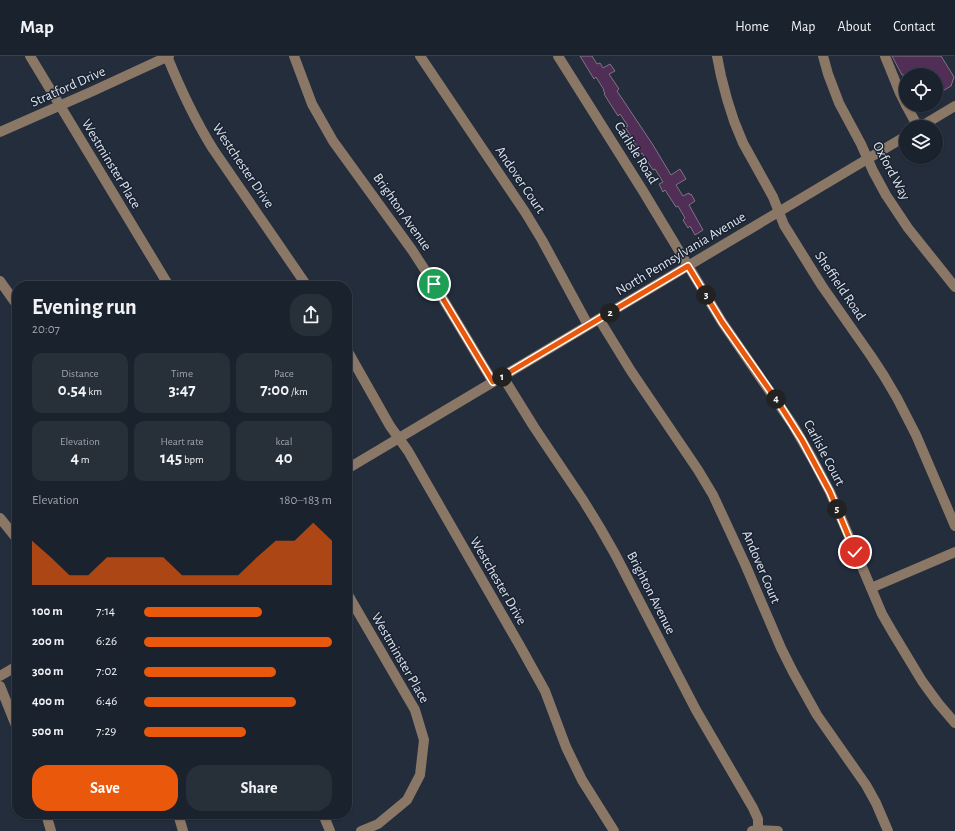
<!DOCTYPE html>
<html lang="en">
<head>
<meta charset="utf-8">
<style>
  body { margin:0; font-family:"Alegreya Sans",sans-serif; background:#272f39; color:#f1f3f6; height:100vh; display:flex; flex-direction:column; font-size:15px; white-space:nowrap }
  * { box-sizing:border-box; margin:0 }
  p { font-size:13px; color:#9fa4aa }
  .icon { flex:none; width:22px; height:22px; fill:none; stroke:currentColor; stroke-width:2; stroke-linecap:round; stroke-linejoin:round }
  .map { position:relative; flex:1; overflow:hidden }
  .drawer { position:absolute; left:12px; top:225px; width:340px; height:538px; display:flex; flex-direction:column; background:#1a222d; border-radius:16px; box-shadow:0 1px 3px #0004,0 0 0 1px #383f49 }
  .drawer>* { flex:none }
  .buttons { position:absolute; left:899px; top:12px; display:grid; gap:8px }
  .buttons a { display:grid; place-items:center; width:44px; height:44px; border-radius:50%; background:#1a222d; box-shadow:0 1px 3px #0004,0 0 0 1px #383f49; font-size:20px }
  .pin { position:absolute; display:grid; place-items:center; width:34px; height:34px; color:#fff; margin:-17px; border:2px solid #fff; border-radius:50%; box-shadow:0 1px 4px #0007 }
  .km { position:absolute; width:20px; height:20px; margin:-10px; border-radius:50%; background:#222; color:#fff; font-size:11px; line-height:20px; text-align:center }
  .round { display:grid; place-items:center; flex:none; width:42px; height:42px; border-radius:16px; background:#272f39 }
  .overview { display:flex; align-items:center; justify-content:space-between; height:68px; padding:0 20px }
  h1 { font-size:22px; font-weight:700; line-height:30px }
  .metrics { display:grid; grid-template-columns:repeat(3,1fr); gap:6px; height:68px; padding:4px 20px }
  .metrics div { display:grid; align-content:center; border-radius:10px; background:#272f39; text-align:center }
  .metrics b { font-size:17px; font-weight:700 }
  .metrics small { font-size:11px; font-weight:400 }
  .metrics p { font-size:11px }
  .chart { height:112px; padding:8px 20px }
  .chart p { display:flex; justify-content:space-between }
  .chart svg { width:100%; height:72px; margin-top:4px; fill:#ea580c; opacity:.7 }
  .action { display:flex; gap:8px; margin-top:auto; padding:8px 20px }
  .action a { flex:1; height:46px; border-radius:16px; background:#ea580c; color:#fff; font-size:16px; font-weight:700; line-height:46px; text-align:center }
  .action a+a { background:#272f39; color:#f1f3f6 }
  ul { padding:0 20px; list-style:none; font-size:13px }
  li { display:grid; grid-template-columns:64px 48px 1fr; align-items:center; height:30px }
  li i { height:10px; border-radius:5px; background:#ea580c }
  header { display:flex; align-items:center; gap:24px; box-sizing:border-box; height:56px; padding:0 20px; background:#1a222d; border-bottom:1px solid #383f49 }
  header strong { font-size:19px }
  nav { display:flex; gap:22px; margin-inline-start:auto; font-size:14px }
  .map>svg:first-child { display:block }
  .building { fill:#502e56; stroke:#817384 }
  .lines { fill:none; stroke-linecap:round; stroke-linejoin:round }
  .minor { stroke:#8b7766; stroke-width:10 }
  .route-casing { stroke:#fff; stroke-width:8 }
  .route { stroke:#ea580c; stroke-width:5 }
  .labels { text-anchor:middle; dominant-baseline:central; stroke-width:3; stroke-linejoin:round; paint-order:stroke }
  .street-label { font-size:14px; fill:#dee4ee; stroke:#1a2331 }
</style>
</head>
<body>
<header>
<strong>Map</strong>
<nav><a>Home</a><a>Map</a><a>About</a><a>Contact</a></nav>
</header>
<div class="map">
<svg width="955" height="775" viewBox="0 0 955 775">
  <rect width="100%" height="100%" fill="#232d3c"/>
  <g class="building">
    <polygon points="580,0 592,0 597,8 600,7 603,12 610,8 615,15 609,18 619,33 617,35 653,89 671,119 680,113 686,123 676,129 683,140 689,137 690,139 691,138 695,145 689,149 703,174 695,179 690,170 688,172 683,164 685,162 678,150 676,151 665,134 663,136 659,128 663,126 655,113 653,114 642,97 640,98 635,90 636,89 625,71 628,70 620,58 618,60 604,38 605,37 603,34 604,34 596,21 594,23"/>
    <polygon points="892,0 941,0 954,21 951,30 936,39 936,19 902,19"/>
  </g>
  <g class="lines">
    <g class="minor">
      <polyline points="30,0 169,230"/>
      <path d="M167,0C180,32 195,64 213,93L307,230"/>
      <polyline points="294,0 312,48 333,85 412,194 434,228 493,326"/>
      <polyline points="420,0 525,156 542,184 588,269"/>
      <polyline points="558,0 643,135 722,266 793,369 812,402 830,436 871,532 882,558 893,577 922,625 938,647 955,667"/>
      <polyline points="717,0 721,20 727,43 734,65 743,87 773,141 784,169 822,230 871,300 884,320 897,342 916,379 955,470"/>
      <polyline points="823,0 828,18 839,47 861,88 873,115 886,139 908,172 955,231"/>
      <polyline points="885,0 900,37 906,49"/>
      <polyline points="906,49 918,71"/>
      <polyline points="920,71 955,50"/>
      <polyline points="0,76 93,35 169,0"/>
      <polyline points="0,225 17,249"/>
      <polyline points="599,263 631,315 698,414 713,439 745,508 781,592 793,616 817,659 866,729 876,747 888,775"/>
      <polyline points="347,294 390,370 408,395 520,590 545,635 566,691 582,724 614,775"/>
      <polyline points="503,321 534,371 583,444 599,470 615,498 696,654 753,752 758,763 758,774"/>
      <polyline points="347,413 906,80"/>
      <polyline points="0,462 17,483"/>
      <polyline points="871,532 955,496"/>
      <polyline points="347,537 415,654 424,684 420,719 407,744 378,768 361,775"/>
      <polyline points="0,620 17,610"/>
      <polyline points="0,630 17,672"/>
      <polyline points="46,758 51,775"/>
      <polyline points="178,758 183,775"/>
      <polyline points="323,758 330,775"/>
      <polyline points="752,775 758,774 778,775"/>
    </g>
  </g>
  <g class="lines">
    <defs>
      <polyline id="route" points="434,228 493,326 688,210 722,266 780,349 802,384 830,436 855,496"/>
    </defs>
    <use href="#route" class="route-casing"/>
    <use href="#route" class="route"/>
  </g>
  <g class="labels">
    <g class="street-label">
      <text transform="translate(68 31) rotate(-24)">Stratford Drive</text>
      <text transform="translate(636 97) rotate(58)">Carlisle Road</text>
      <text transform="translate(111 108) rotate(59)">Westminster Place</text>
      <text transform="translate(243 110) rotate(56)">Westchester Drive</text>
      <text transform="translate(891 115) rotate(62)">Oxford Way</text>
      <text transform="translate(520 124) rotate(56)">Andover Court</text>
      <text transform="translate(402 156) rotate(55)">Brighton Avenue</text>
      <text transform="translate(681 198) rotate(-31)">North Pennsylvania Avenue</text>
      <text transform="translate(840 230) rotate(56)">Sheffield Road</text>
      <text transform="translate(824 397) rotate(62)">Carlisle Court</text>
      <text transform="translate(761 511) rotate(67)">Andover Court</text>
      <text transform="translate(498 525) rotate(60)">Westchester Drive</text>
      <text transform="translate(651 537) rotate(63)">Brighton Avenue</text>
      <text transform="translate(400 602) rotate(60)">Westminster Place</text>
    </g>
  </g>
</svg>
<div class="buttons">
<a><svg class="icon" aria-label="locate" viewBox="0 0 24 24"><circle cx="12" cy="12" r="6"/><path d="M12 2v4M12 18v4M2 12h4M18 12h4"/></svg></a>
<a><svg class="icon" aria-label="layers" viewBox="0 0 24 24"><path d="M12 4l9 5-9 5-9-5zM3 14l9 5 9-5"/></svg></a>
</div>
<div class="pin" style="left:434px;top:228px;background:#1e9e55"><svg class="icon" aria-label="arrive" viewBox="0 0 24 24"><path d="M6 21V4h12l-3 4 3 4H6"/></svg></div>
<div class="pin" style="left:855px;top:496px;background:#d93025"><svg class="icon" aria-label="check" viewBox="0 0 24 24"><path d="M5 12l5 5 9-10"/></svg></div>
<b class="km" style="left:502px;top:321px">1</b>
<b class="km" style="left:610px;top:257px">2</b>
<b class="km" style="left:706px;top:239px">3</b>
<b class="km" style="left:776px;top:343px">4</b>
<b class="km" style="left:837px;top:453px">5</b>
<section class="drawer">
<div class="overview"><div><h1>Evening run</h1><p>20:07</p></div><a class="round"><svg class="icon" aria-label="share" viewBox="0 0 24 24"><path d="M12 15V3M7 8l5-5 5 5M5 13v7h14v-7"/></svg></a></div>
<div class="metrics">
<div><p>Distance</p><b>0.54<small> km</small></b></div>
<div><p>Time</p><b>3:47</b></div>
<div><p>Pace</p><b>7:00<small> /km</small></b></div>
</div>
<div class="metrics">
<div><p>Elevation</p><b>4<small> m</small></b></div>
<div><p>Heart rate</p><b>145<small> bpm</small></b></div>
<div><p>kcal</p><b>40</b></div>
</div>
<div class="chart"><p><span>Elevation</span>180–183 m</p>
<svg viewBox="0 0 160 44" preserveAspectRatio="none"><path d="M0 44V17L10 27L20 38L30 38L40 27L50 27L60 27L70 27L80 38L90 38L100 38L110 38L120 27L130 17L140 17L150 6L160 17V44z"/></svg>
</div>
<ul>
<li><b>100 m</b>7:14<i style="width:63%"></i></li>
<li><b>200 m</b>6:26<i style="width:100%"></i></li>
<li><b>300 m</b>7:02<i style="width:70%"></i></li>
<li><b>400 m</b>6:46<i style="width:81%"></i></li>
<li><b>500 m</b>7:29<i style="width:54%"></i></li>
</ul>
<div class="action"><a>Save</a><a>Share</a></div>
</section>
</div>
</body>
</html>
